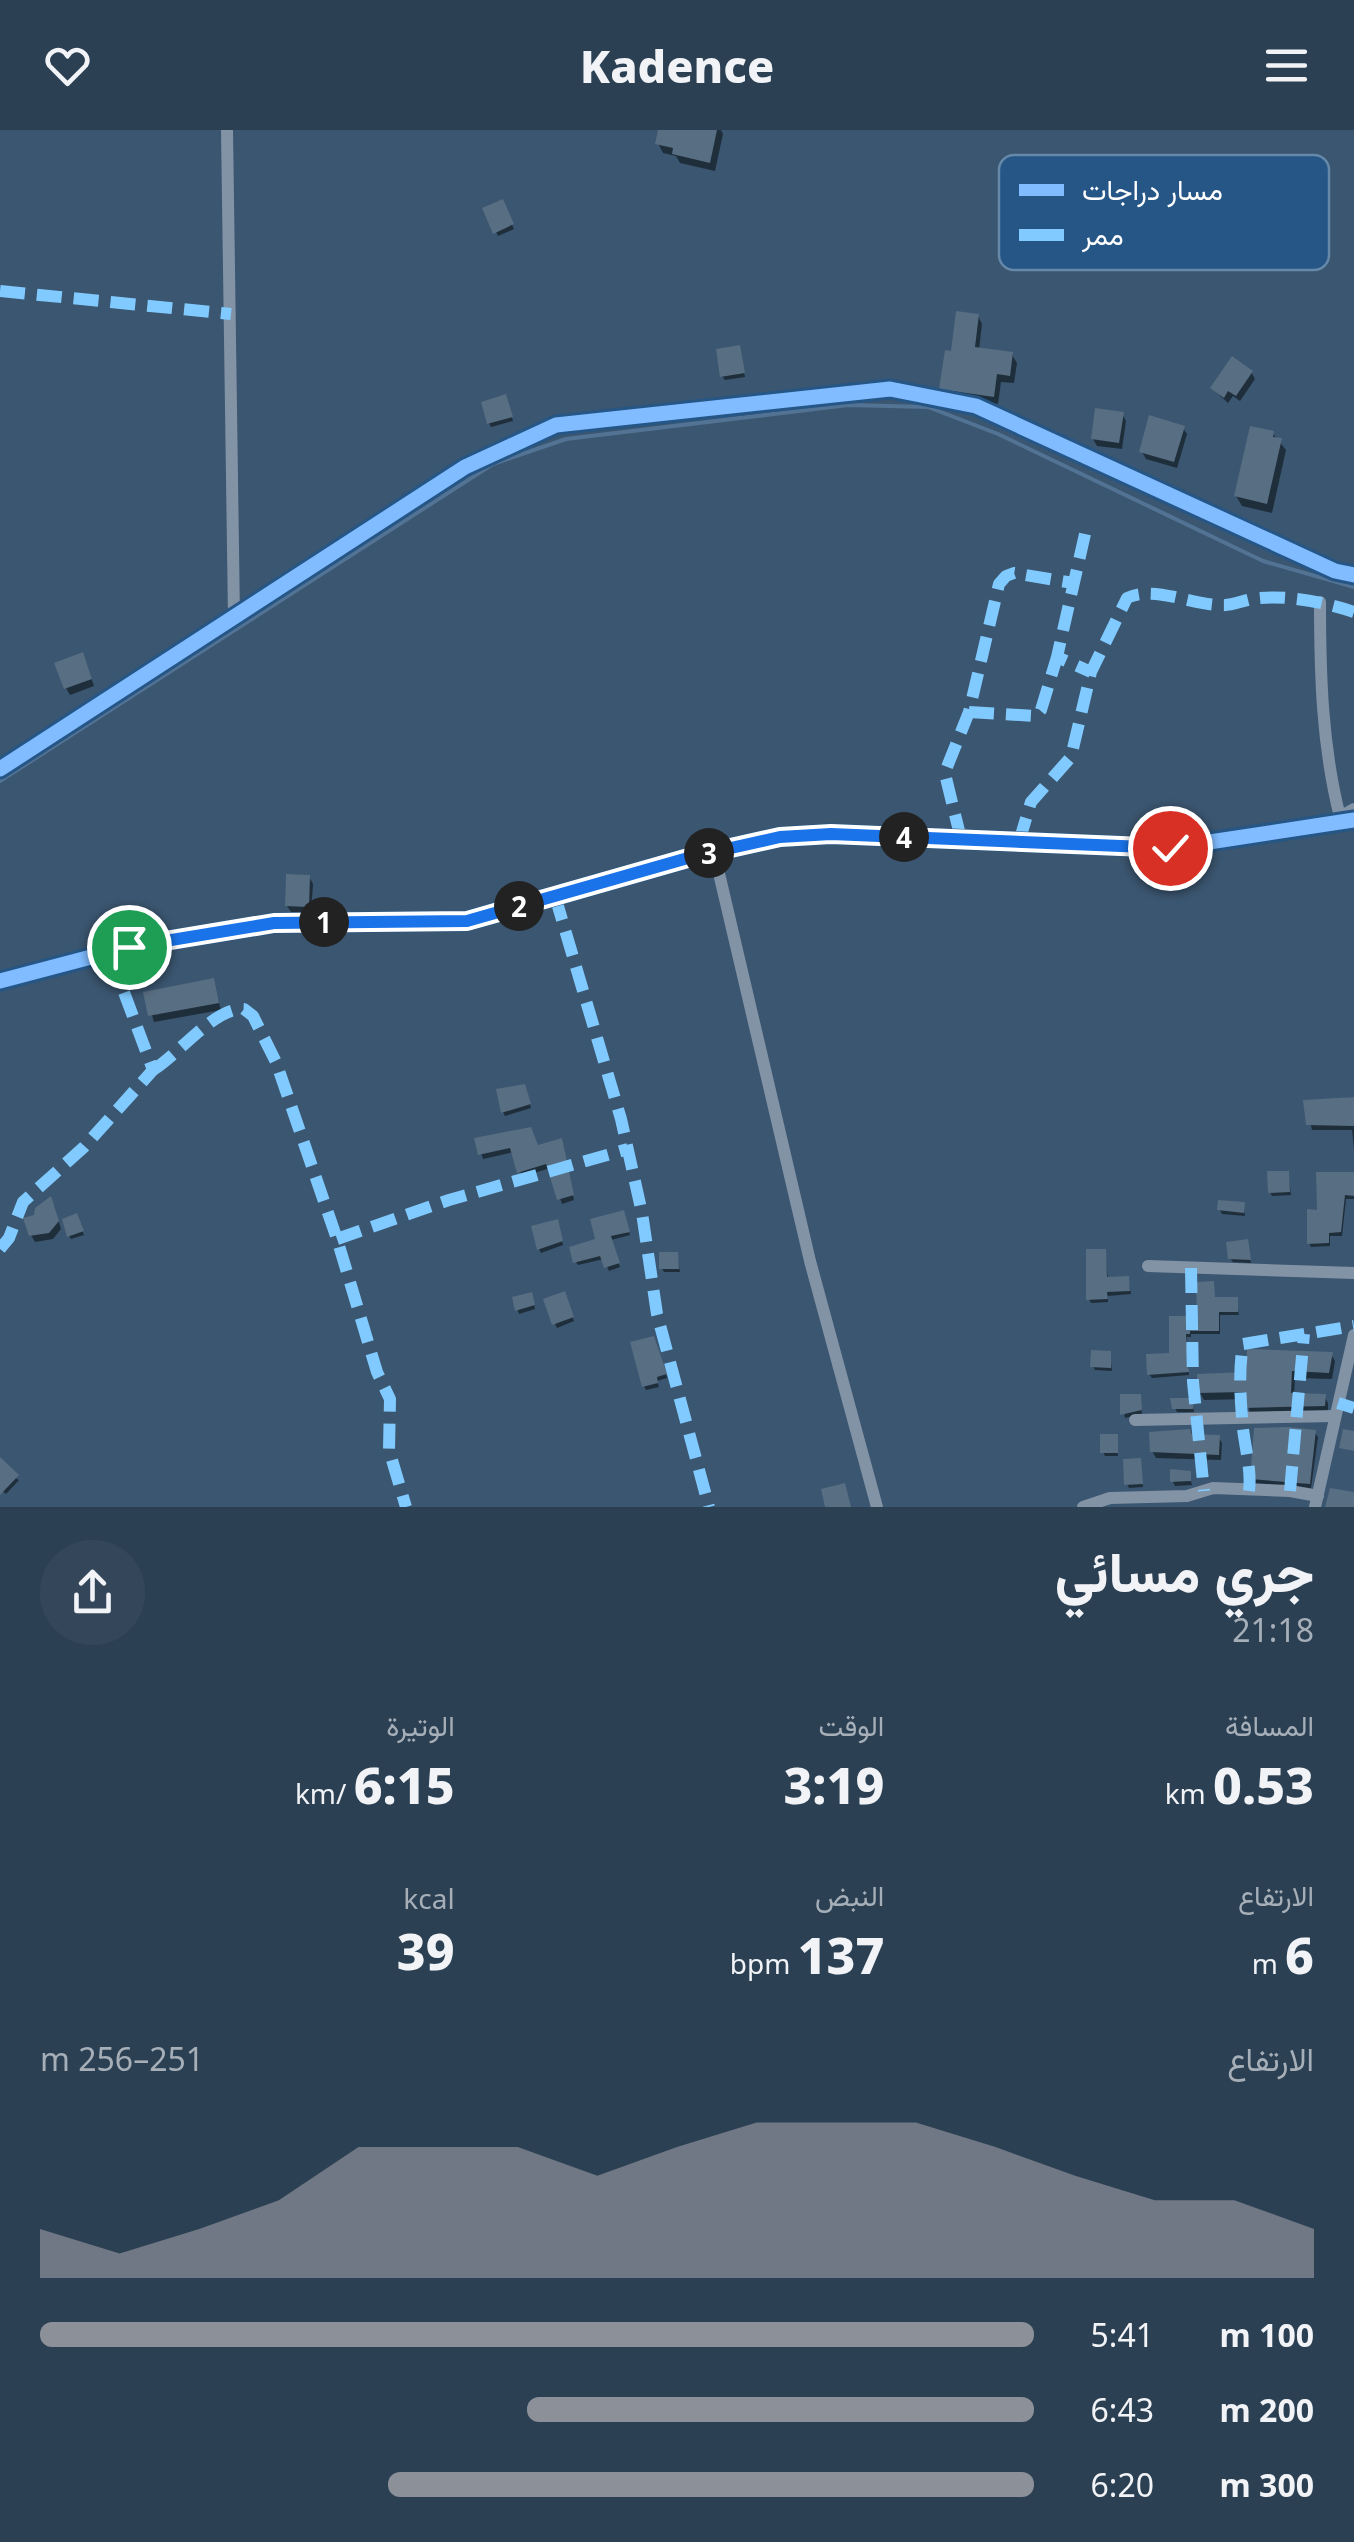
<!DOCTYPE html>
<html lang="ar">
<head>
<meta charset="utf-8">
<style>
  body { margin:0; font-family:"Noto Sans",Vazirmatn,sans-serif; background:#34475a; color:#f1f3f6; direction:rtl; height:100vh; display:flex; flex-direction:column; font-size:38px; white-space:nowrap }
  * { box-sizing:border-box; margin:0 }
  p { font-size:32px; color:#a6afb8 }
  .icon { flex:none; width:55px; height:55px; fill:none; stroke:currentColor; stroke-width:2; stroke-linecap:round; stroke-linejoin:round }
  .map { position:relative; height:1377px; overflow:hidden; direction:ltr }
  .drawer { display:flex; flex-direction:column; background:#2c4054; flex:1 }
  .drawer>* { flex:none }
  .pin { position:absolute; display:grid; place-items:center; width:85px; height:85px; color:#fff; margin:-42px; border:5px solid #fff; border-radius:50%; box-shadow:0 2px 10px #0007 }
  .km { position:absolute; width:50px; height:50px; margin:-25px; border-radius:50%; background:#222; color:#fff; font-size:28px; line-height:50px; text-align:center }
  .round { display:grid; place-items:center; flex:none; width:105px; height:105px; border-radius:52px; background:#34475a }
  .overview { display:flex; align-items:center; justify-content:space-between; height:170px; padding:0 40px }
  h1 { font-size:55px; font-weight:800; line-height:75px }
  .stats { display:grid; grid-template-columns:repeat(3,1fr); gap:15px; height:170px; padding:10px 40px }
  .stats div { display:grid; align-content:center }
  .stats b { font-size:50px; font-weight:800 }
  .stats small { font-size:28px; font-weight:400 }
  .stats p { font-size:28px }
  .chart { height:280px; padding:20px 40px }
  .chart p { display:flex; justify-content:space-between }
  .chart svg { width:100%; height:180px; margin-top:10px; fill:#8c9099; opacity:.7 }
  ul { padding:0 40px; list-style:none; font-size:32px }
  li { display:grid; grid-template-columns:160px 120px 1fr; align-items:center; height:75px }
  li i { height:25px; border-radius:12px; background:#8c9099 }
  header { display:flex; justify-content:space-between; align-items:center; height:130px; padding:0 40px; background:#2c4054; font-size:45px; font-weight:800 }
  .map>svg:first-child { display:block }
  .shadow { fill:#0007 }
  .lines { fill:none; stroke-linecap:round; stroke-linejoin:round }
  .stream { stroke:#537394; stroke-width:4 }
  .building { fill:#586e82 }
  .minor { stroke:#8293a6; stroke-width:12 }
  .quiet { stroke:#80caff; stroke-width:12; stroke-dasharray:25 12; stroke-linecap:butt }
  .cycleway-casing { stroke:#255686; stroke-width:21 }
  .cycleway { stroke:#80bcff; stroke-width:15 }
  .route-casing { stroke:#fff; stroke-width:20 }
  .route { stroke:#1a73e8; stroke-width:12 }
  .key { fill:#255686; stroke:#6689aa; stroke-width:2.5 }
  .key-label { font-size:28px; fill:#fff }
</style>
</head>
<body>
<header><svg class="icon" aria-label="menu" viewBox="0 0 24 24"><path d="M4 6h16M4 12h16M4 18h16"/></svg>Kadence<svg class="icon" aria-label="heart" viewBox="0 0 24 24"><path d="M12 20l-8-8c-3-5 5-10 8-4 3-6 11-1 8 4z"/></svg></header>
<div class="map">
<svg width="1354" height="1377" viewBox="0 0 1354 1377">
  <rect width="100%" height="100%" fill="#3b5670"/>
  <g class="shadow">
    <polygon points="661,0 721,0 723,4 715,41 680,33 676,26 663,23 658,13"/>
    <polygon points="502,72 514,99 498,106 485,79"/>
    <polygon points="978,186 982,194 979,220 1012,225 1017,233 1014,253 1001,252 998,274 947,266 942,258 954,224"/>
    <polygon points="739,218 745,247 725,250 722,246"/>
    <polygon points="1251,242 1255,249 1240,271 1233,266 1228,273 1213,259"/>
    <polygon points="507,271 513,291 491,297 489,293"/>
    <polygon points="1122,284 1126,291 1122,319 1097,316 1093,309"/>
    <polygon points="1183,298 1187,304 1177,338 1146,329 1142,322"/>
    <polygon points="1273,304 1286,320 1272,383 1242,376 1236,366"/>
    <polygon points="86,532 94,556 70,565 66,558"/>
    <polygon points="309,747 313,754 311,783 291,782 287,776"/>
    <polygon points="213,851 221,880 154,892 146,864"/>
    <polygon points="526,961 531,978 505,986 503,982"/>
    <polygon points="1354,967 1354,1019 1352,1000 1312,1000 1306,972"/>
    <polygon points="477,1010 538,1018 563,1016 574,1070 562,1074 550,1038 522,1047 514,1022 483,1029"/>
    <polygon points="1288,1043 1291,1065 1272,1066 1270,1062"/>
    <polygon points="1354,1045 1354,1069 1346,1069 1342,1106 1330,1106 1330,1116 1311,1117 1309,1113 1320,1082"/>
    <polygon points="1243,1075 1245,1086 1222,1084 1220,1080"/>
    <polygon points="54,1076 61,1099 53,1109 35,1112 31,1105"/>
    <polygon points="76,1086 84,1105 71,1109 69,1106"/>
    <polygon points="625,1087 630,1105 611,1110 620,1137 609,1141 604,1129 578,1135 576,1132"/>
    <polygon points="559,1096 563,1115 541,1123 539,1119"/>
    <polygon points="1247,1112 1251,1133 1233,1132 1230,1128"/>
    <polygon points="1105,1121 1108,1150 1128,1148 1131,1164 1108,1166 1108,1172 1091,1173 1089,1169"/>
    <polygon points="677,1125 680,1142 664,1142 662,1138"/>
    <polygon points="1212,1153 1215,1169 1236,1169 1239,1185 1220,1185 1220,1204 1191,1204 1191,1207 1187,1207 1189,1245 1152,1248 1149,1244 1171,1225 1172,1189 1199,1189"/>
    <polygon points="566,1168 574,1191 557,1198 555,1194"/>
    <polygon points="514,1169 533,1169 535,1179 519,1184"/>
    <polygon points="656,1213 667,1248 657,1251 659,1257 646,1260 644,1256"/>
    <polygon points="1110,1224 1112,1241 1095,1240 1093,1236"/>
    <polygon points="1331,1224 1335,1231 1332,1249 1295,1248 1294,1266 1324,1266 1328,1273 1328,1283 1250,1284 1247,1269 1204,1270 1200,1263 1248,1245"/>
    <polygon points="1140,1266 1142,1284 1125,1288 1122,1267"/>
    <polygon points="1192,1270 1194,1282 1177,1282 1175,1278"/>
    <polygon points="1315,1303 1318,1307 1311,1358 1255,1353 1253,1349"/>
    <polygon points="1116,1306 1118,1326 1105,1326 1103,1322"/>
    <polygon points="1192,1306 1218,1307 1222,1313 1221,1330 1156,1328 1152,1321"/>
    <polygon points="1140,1330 1143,1357 1129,1358 1127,1354"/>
    <polygon points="0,1340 19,1350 6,1364 0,1359"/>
    <polygon points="1189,1344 1192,1355 1175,1356 1173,1352"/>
  </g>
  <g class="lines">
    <polyline class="stream" points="0,651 493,334 566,309 848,275 928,277 998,304 1263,431 1354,457"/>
  </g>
  <g class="building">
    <polygon points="658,0 717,0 710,33 672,24 673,18 655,14"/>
    <polygon points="503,69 514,94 493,104 482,78"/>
    <polygon points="956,181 979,184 975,217 1013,222 1010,246 997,244 994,267 939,259 945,220 951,221"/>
    <polygon points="740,215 745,243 720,247 716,219"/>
    <polygon points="1232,226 1253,241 1236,266 1228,261 1224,268 1210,258"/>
    <polygon points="506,264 513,287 487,294 481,272"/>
    <polygon points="1095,278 1124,282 1119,313 1091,309"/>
    <polygon points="1149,285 1185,296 1174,332 1139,322"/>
    <polygon points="1250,296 1274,301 1273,307 1282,308 1267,374 1234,366"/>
    <polygon points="83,522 92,549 64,559 54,533"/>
    <polygon points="286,744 310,745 309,777 285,776"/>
    <polygon points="214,848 219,873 148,886 143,862"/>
    <polygon points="525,954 531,974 501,983 496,959"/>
    <polygon points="1354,967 1354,996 1306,995 1303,970"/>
    <polygon points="531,997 538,1015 562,1008 574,1065 557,1070 546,1034 517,1043 510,1018 478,1025 474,1008"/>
    <polygon points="1267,1041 1289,1041 1290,1062 1268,1063"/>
    <polygon points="1316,1042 1354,1042 1354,1066 1345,1065 1341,1102 1329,1103 1329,1113 1307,1114 1307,1079 1317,1080"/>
    <polygon points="51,1066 59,1091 49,1103 29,1106 23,1088 34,1085 35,1078"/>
    <polygon points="1218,1070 1245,1072 1244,1083 1217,1080"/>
    <polygon points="624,1080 630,1102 611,1106 620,1133 604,1138 600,1126 573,1133 569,1117 595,1109 590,1089"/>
    <polygon points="77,1083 84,1101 67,1107 62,1089"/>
    <polygon points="558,1089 563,1111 537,1120 531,1096"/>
    <polygon points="1248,1109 1251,1130 1228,1129 1226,1112"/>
    <polygon points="1086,1119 1106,1119 1107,1147 1129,1146 1130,1161 1107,1162 1108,1169 1086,1170"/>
    <polygon points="659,1122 678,1122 679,1139 659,1139"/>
    <polygon points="1214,1151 1215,1167 1238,1167 1238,1182 1219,1182 1219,1201 1190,1201 1190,1204 1186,1204 1189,1242 1147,1245 1146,1224 1169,1223 1169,1186 1197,1186 1196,1152"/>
    <polygon points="565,1161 574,1187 552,1195 543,1169"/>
    <polygon points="532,1162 535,1175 515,1181 512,1167"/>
    <polygon points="654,1206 667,1244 657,1247 658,1253 642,1257 630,1212"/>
    <polygon points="1247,1219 1333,1222 1329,1243 1292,1241 1291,1263 1326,1264 1325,1276 1244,1278 1245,1262 1197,1263 1197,1244 1246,1242"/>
    <polygon points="1091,1220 1111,1221 1111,1238 1090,1237"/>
    <polygon points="1120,1264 1141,1264 1142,1280 1120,1285"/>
    <polygon points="1170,1268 1194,1268 1193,1279 1172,1279"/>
    <polygon points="1289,1297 1316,1300 1310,1354 1250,1349 1254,1298"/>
    <polygon points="1190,1299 1191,1304 1220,1305 1219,1325 1150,1322 1149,1302"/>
    <polygon points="1343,1299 1354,1301 1354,1321 1339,1318"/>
    <rect x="1100" y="1304" width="18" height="19"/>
    <polygon points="0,1327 19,1345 0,1365"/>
    <polygon points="1141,1328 1143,1354 1124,1355 1123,1329"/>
    <polygon points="1170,1339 1191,1341 1191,1351 1170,1352"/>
    <polygon points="845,1353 851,1377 825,1377 821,1359"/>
    <polygon points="1330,1358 1354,1362 1354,1377 1325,1377"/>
  </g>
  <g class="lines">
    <g class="minor">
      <polyline points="227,0 234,487"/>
      <path d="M1320,472C1320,545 1322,616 1340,687"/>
      <polyline points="0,639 465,337 556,295 890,259 976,276 1335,441 1354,445"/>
      <polyline points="1333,691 1354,679"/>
      <polyline points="714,722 810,1131 877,1377"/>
      <polyline points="0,851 129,817 275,793 467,791 695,726 780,707 831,704 1170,718 1354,690"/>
      <polyline points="1148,1136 1354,1143"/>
      <polyline points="1135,1290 1335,1286"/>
      <polyline points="1083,1377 1110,1368 1187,1366 1213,1358 1290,1361 1318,1366"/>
      <polyline points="1315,1377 1354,1205"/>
    </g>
    <g class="quiet">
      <polyline points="0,161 231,184"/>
      <polyline points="1085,404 1057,527 1091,542"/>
      <polyline points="969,582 1036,586 1041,580 1057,527"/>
      <polyline points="961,709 946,648 947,637 969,582 999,454 1006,446 1014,443 1073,453"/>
      <path d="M1019,712L1031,672L1071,627L1091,542L1127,468C1153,455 1192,475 1221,475C1232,476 1241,471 1252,469C1284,464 1324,472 1354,482"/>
      <polyline points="555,766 621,989 642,1083 657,1184 709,1377"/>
      <path d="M153,940C180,923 215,877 244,879L253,886L276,932L337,1109L377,1242L390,1269L389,1320L406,1377"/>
      <polyline points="337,1109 449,1070 628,1019"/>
      <polyline points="0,1119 9,1108 23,1072 84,1017 153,940 109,822"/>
      <polyline points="1191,1138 1193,1252 1204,1361"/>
      <polyline points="1338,1273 1354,1278"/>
      <path d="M1249,1361C1252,1337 1243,1312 1242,1287C1240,1263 1239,1238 1243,1214L1354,1196"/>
      <polyline points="1290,1361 1304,1204"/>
    </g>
    <defs>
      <g id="cycleway">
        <polyline points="0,639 465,337 556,295 890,259 976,276 1335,441 1354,445"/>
        <polyline points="0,851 129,817 275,793 467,791 695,726 780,707 831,704 1170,718 1354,690"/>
      </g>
    </defs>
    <use href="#cycleway" class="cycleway-casing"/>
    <use href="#cycleway" class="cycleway"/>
  </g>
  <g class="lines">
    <defs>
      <polyline id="route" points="129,817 274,793 467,791 695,726 780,707 831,704 1170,718"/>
    </defs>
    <use href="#route" class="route-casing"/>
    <use href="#route" class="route"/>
  </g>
  <rect x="999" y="25" width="330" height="115" rx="15" class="key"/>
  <rect x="1019" y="54" width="45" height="12" fill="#80bcff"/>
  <rect x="1019" y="99" width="45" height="12" fill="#80caff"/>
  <g class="key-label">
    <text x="1082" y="70">مسار دراجات</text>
    <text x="1082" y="115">ممر</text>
  </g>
</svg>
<div class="pin" style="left:129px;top:817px;background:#1e9e55"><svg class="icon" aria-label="arrive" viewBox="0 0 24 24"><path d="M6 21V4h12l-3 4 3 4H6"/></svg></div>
<div class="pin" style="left:1170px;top:718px;background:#d93025"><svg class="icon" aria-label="check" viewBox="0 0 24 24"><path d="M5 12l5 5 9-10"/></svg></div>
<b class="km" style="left:324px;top:792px">1</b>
<b class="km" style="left:519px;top:776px">2</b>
<b class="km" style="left:709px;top:723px">3</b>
<b class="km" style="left:904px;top:707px">4</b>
</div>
<section class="drawer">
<div class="overview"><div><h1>جري مسائي</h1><p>21:18</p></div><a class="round"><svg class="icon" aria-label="share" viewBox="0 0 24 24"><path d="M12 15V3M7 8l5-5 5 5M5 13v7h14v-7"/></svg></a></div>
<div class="stats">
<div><p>المسافة</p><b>0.53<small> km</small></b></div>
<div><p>الوقت</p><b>3:19</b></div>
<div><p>الوتيرة</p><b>6:15<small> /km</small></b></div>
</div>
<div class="stats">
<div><p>الارتفاع</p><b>6<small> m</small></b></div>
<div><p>النبض</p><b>137<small> bpm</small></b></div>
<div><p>kcal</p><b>39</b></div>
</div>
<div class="chart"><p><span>الارتفاع</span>251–256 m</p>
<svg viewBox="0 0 160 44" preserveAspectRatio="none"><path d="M0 44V32L10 38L20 32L30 25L40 12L50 12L60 12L70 19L80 12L90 6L100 6L110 6L120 12L130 19L140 25L150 25L160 32V44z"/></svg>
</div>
<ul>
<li><b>100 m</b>5:41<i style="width:100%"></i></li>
<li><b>200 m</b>6:43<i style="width:51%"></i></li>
<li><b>300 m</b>6:20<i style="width:65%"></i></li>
</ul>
</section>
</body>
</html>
